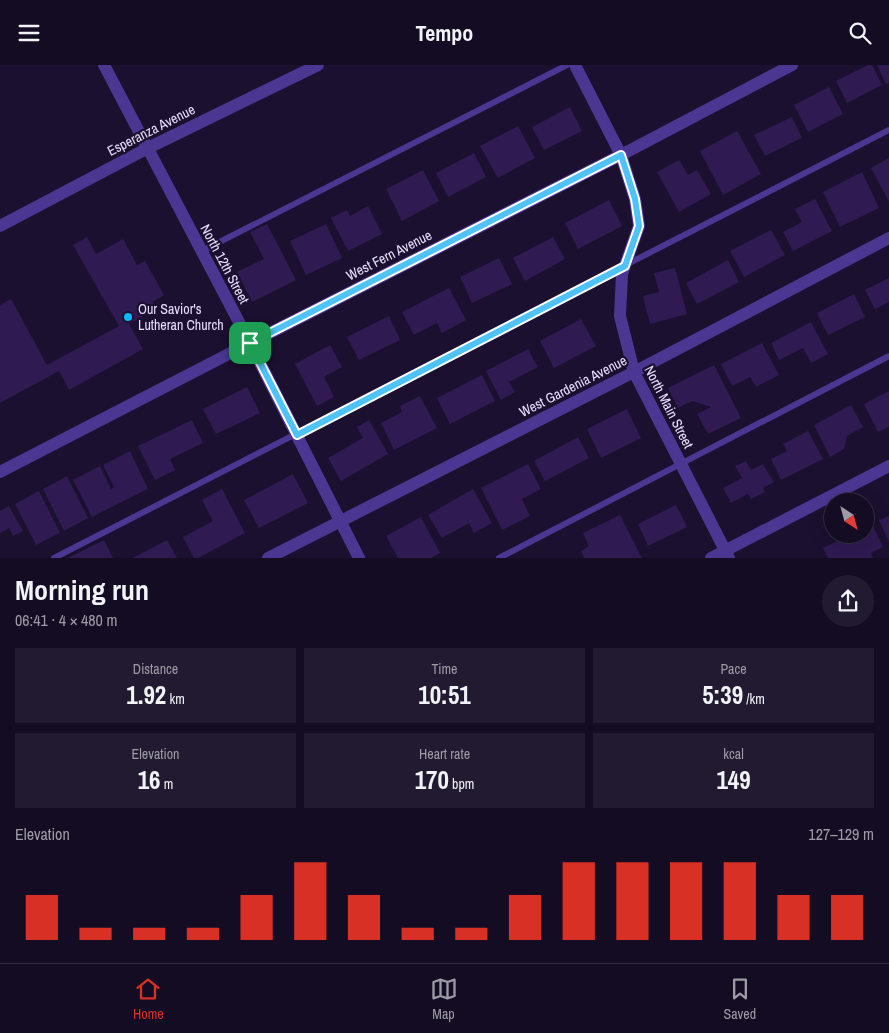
<!DOCTYPE html>
<html lang="en">
<head>
<meta charset="utf-8">
<style>
  body { margin:0; font-family:"Archivo Narrow",sans-serif; background:#211a30; color:#f1f3f6; height:100vh; display:flex; flex-direction:column; font-size:19px; white-space:nowrap }
  * { box-sizing:border-box; margin:0 }
  p { font-size:16px; color:#9d9ba6 }
  .icon { flex:none; width:28px; height:28px; fill:none; stroke:currentColor; stroke-width:2; stroke-linecap:round; stroke-linejoin:round }
  .map { position:relative; height:493px; overflow:hidden }
  .details { display:flex; flex-direction:column; background:#140c23; flex:1 }
  .details>* { flex:none }
  .needle { width:32px; rotate:144deg }
  .tools { position:absolute; left:824px; top:428px; display:grid; gap:10px }
  .tools a { display:grid; place-items:center; width:50px; height:50px; border-radius:50%; background:#140c23; box-shadow:0 5px 20px #0002,0 0 0 1px #332c41; font-size:25px }
  .pin { position:absolute; display:grid; place-items:center; width:42px; height:42px; color:#fff; margin:-21px; border-radius:10px; box-shadow:0 2px 8px #0006 }
  .round { display:grid; place-items:center; flex:none; width:52px; height:52px; border-radius:26px; background:#211a30 }
  .overview { display:flex; align-items:center; justify-content:space-between; height:85px; padding:0 15px }
  h1 { font-size:28px; font-weight:700; line-height:38px }
  .figures { display:grid; grid-template-columns:repeat(3,1fr); gap:8px; height:85px; padding:5px 15px }
  .figures div { display:grid; align-content:center; border-radius:0px; background:#211a30; text-align:center }
  .figures b { font-size:25px; font-weight:700 }
  .figures small { font-size:14px; font-weight:400 }
  .figures p { font-size:14px }
  .chart { height:140px; padding:10px 15px }
  .chart p { display:flex; justify-content:space-between }
  .chart svg { width:100%; height:90px; margin-top:5px; stroke:#d93025; stroke-width:6 }
  header { display:flex; justify-content:space-between; align-items:center; height:65px; padding:0 15px; background:#140c23; font-size:22px; font-weight:700 }
  .tabs { display:flex; justify-content:space-around; align-items:center; height:70px; border-top:1px solid #332c41; background:#140c23; font-size:14px; color:#9d9ba6 }
  .tabs a { display:grid; justify-items:center; gap:2px }
  .tabs .on { color:#d93025 }
  .map>svg:first-child { display:block }
  .building { fill:#2f1a52 }
  .lines { fill:none; stroke-linecap:round; stroke-linejoin:round }
  .service { stroke:#4b3792; stroke-width:6 }
  .minor { stroke:#4b3792; stroke-width:12 }
  .tertiary { stroke:#4b3792; stroke-width:12 }
  .route-casing { stroke:#fff; stroke-width:10 }
  .route { stroke:#4fc3f7; stroke-width:6 }
  .poi-dot { fill:#0abaff; stroke:#1b102f; stroke-width:2 }
  .labels { text-anchor:middle; dominant-baseline:central; stroke-width:4.5; stroke-linejoin:round; paint-order:stroke }
  .street-label { font-size:14px; fill:#e8deff; stroke:#1b102f }
  .poi-label { font-size:14px; fill:#e8deff; stroke:#1b102f; text-anchor:start }
</style>
</head>
<body>
<header><svg class="icon" aria-label="menu" viewBox="0 0 24 24"><path d="M4 6h16M4 12h16M4 18h16"/></svg>Tempo<svg class="icon" aria-label="search" viewBox="0 0 24 24"><circle cx="10" cy="10" r="6"/><path d="M15 15l6 6"/></svg></header>
<div class="map">
<svg width="889" height="493" viewBox="0 0 889 493">
  <rect width="100%" height="100%" fill="#1b102f"/>
  <g class="building">
    <polygon points="868,0 872,0 882,20 847,38 836,16"/>
    <polygon points="877,0 889,0 889,18 886,19"/>
    <polygon points="829,22 843,49 808,67 794,40"/>
    <polygon points="570,42 582,66 544,85 532,62"/>
    <polygon points="792,52 802,73 765,91 754,70"/>
    <polygon points="518,61 535,93 498,113 480,81"/>
    <polygon points="737,66 761,109 723,130 700,86"/>
    <polygon points="474,88 486,112 448,132 436,108"/>
    <polygon points="889,93 889,137 871,103"/>
    <polygon points="679,95 688,110 697,105 711,129 679,147 657,107"/>
    <polygon points="423,105 439,136 402,156 386,124"/>
    <polygon points="862,107 879,143 840,162 823,127"/>
    <polygon points="815,134 832,166 793,186 783,167 802,157 795,144"/>
    <polygon points="609,135 622,161 578,184 565,158"/>
    <polygon points="368,141 382,169 348,186 331,153 347,145 350,151"/>
    <polygon points="267,159 296,215 252,237 237,207 264,194 250,167"/>
    <polygon points="326,159 342,193 306,210 290,176"/>
    <polygon points="771,165 785,190 744,212 730,186"/>
    <polygon points="87,172 96,189 123,174 137,200 145,196 164,230 153,237 157,244 129,259 143,284 69,325 59,306 0,338 0,240 11,234 47,300 119,261 73,180"/>
    <polygon points="553,172 565,194 525,216 513,193"/>
    <polygon points="499,193 512,219 472,238 460,212"/>
    <polygon points="728,195 739,217 697,239 686,218"/>
    <polygon points="675,203 687,249 650,259 643,231 659,227 654,208"/>
    <polygon points="889,213 889,237 875,244 865,225"/>
    <polygon points="449,223 466,255 442,268 437,258 414,270 402,247"/>
    <polygon points="854,229 865,252 828,270 817,248"/>
    <polygon points="389,251 400,275 359,295 347,272"/>
    <polygon points="581,254 596,281 554,303 540,276"/>
    <polygon points="811,257 828,289 811,298 803,283 779,295 771,278"/>
    <polygon points="762,278 779,310 756,322 750,312 732,321 721,299"/>
    <polygon points="330,280 342,302 324,312 334,332 317,341 295,299"/>
    <polygon points="528,284 538,302 509,317 515,327 501,335 486,306"/>
    <polygon points="714,300 741,353 708,369 697,349 711,342 692,336 678,343 668,323"/>
    <polygon points="482,310 495,336 450,359 437,333"/>
    <polygon points="247,322 260,348 216,369 203,344"/>
    <polygon points="889,326 889,362 878,367 864,339"/>
    <polygon points="420,331 437,363 394,385 381,358 402,347 400,341"/>
    <polygon points="851,340 863,362 847,371 844,384 830,392 814,360"/>
    <polygon points="627,344 641,373 601,393 587,364"/>
    <polygon points="192,355 203,378 170,394 175,405 155,415 138,381"/>
    <polygon points="369,355 388,389 341,416 328,393 363,373 357,362"/>
    <polygon points="808,366 823,394 781,415 771,394 787,386 783,379"/>
    <polygon points="578,372 589,393 545,416 534,396"/>
    <polygon points="130,386 148,424 92,452 73,415 100,401 111,424 114,422 103,400"/>
    <polygon points="746,396 751,405 763,399 774,417 763,423 765,427 751,434 748,429 731,438 723,423 742,413 735,401"/>
    <polygon points="528,399 541,424 522,434 530,451 502,465 481,423"/>
    <polygon points="293,409 308,438 259,463 244,435"/>
    <polygon points="67,411 88,453 64,466 43,424"/>
    <polygon points="222,424 245,468 198,493 194,493 183,472 213,456 202,435"/>
    <polygon points="473,424 492,458 474,468 469,458 442,473 428,450"/>
    <polygon points="39,426 60,468 36,480 15,439"/>
    <polygon points="676,440 687,462 648,481 638,459"/>
    <polygon points="9,441 23,466 13,471 9,463 0,468 0,446"/>
    <polygon points="620,450 642,493 584,493 581,486 589,481 583,468"/>
    <polygon points="889,451 889,477 879,455"/>
    <polygon points="421,452 440,488 431,493 398,493 386,471"/>
    <polygon points="872,459 883,482 871,488 873,493 828,493 823,483 852,469 865,469 865,462"/>
    <polygon points="104,475 113,493 68,493"/>
    <polygon points="167,475 177,493 133,493"/>
  </g>
  <g class="lines">
    <g class="service">
      <polyline points="202,186 567,0"/>
      <polyline points="54,493 889,65"/>
      <polyline points="499,493 889,291"/>
    </g>
    <g class="minor">
      <polyline points="104,0 250,278 359,493"/>
      <polyline points="621,90 792,0"/>
      <polyline points="0,161 148,83 318,0"/>
      <polyline points="268,493 634,307 889,173"/>
      <polyline points="711,493 889,401"/>
    </g>
    <g class="tertiary">
      <polyline points="575,0 621,90 635,134 639,161 622,209 620,251 634,307 729,493"/>
      <polyline points="0,407 250,278 621,90"/>
    </g>
  </g>
  <g class="lines">
    <defs>
      <polygon id="route" points="621,90 635,134 639,161 625,201 297,370 250,278"/>
    </defs>
    <use href="#route" class="route-casing"/>
    <use href="#route" class="route"/>
  </g>
  <circle class="poi-dot" cx="128" cy="252" r="5"/>
  <g class="labels">
    <g class="street-label">
      <text transform="translate(151 65) rotate(-27)">Esperanza Avenue</text>
      <text transform="translate(389 190) rotate(-27)">West Fern Avenue</text>
      <text transform="translate(225 199) rotate(62)">North 12th Street</text>
      <text transform="translate(573 321) rotate(-27)">West Gardenia Avenue</text>
      <text transform="translate(669 342) rotate(63)">North Main Street</text>
    </g>
    <g class="poi-label">
      <text x="138" y="244">Our Savior's<tspan x="138" dy="16">Lutheran Church</tspan></text>
    </g>
  </g>
</svg>
<div class="tools">
<a><svg class="needle" viewBox="-14 -14 28 28"><path d="M0-13l5 13h-10z" fill="#e53935"/><path d="M0 13l5-13h-10z" fill="#9d9ba6"/></svg></a>
</div>
<div class="pin" style="left:250px;top:278px;background:#1e9e55"><svg class="icon" aria-label="arrive" viewBox="0 0 24 24"><path d="M6 21V4h12l-3 4 3 4H6"/></svg></div>
</div>
<section class="details">
<div class="overview"><div><h1>Morning run</h1><p>06:41 · 4 × 480 m</p></div><a class="round"><svg class="icon" aria-label="share" viewBox="0 0 24 24"><path d="M12 15V3M7 8l5-5 5 5M5 13v7h14v-7"/></svg></a></div>
<div class="figures">
<div><p>Distance</p><b>1.92<small> km</small></b></div>
<div><p>Time</p><b>10:51</b></div>
<div><p>Pace</p><b>5:39<small> /km</small></b></div>
</div>
<div class="figures">
<div><p>Elevation</p><b>16<small> m</small></b></div>
<div><p>Heart rate</p><b>170<small> bpm</small></b></div>
<div><p>kcal</p><b>149</b></div>
</div>
<div class="chart"><p><span>Elevation</span>127–129 m</p>
<svg viewBox="0 0 160 44" preserveAspectRatio="none"><path d="M5 44V22M15 44V38M25 44V38M35 44V38M45 44V22M55 44V6M65 44V22M75 44V38M85 44V38M95 44V22M105 44V6M115 44V6M125 44V6M135 44V6M145 44V22M155 44V22"/></svg>
</div>
</section>
<nav class="tabs">
<a class="on"><svg class="icon" aria-label="home" viewBox="0 0 24 24"><path d="M3 11l9-7 9 7M6 9v11h12V9"/></svg>Home</a>
<a><svg class="icon" aria-label="map" viewBox="0 0 24 24"><path d="M3 6l6-2 6 2 6-2v14l-6 2-6-2-6 2zM9 4v14M15 6v14"/></svg>Map</a>
<a><svg class="icon" aria-label="saved" viewBox="0 0 24 24"><path d="M7 4h10v16l-5-4-5 4z"/></svg>Saved</a>
</nav>
</body>
</html>
